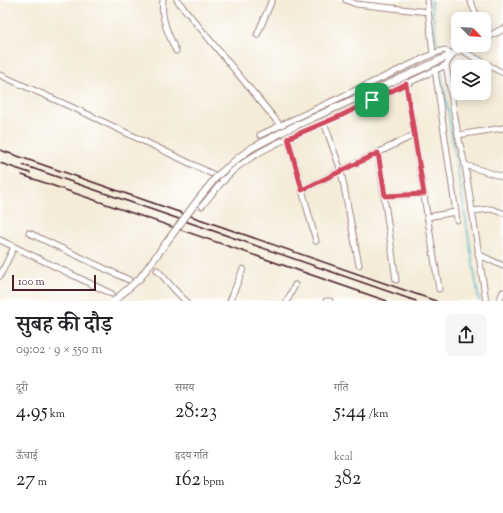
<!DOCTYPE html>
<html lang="hi">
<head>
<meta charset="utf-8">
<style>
  body { margin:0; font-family:"Sorts Mill Goudy","Noto Serif Devanagari",serif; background:#f6f6f6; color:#202124; height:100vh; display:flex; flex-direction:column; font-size:15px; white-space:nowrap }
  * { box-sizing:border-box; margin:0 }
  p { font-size:13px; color:#757577 }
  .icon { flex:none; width:22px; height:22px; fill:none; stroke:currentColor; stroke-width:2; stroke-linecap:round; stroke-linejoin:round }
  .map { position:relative; height:301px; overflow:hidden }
  .drawer { display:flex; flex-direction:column; background:#fff; flex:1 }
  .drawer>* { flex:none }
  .needle { width:26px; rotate:115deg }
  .controls { position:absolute; left:451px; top:12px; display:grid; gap:8px }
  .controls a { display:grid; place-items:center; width:40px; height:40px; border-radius:8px; background:#fff; box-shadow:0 2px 10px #0003; font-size:20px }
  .scale { position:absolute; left:12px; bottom:10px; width:84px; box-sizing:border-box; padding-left:4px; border:2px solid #4a1f2b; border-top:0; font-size:11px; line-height:14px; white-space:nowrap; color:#4a1f2b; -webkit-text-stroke:3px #fff; paint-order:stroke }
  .pin { position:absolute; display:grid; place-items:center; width:34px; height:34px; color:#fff; margin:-17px; border-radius:8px; box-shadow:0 2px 6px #0006 }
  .round { display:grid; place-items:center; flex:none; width:42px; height:42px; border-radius:8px; background:#f6f6f6 }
  .headline { display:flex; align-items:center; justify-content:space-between; height:68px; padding:0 16px }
  h1 { font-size:22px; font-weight:600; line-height:30px }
  .figures { display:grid; grid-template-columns:repeat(3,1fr); gap:6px; height:68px; padding:4px 16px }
  .figures div { display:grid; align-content:center }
  .figures b { font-size:20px; font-weight:600 }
  .figures small { font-size:11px; font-weight:400 }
  .figures p { font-size:11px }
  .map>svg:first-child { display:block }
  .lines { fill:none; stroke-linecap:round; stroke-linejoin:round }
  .stream { stroke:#50b7ce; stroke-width:1.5 }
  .minor-casing { stroke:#9f8682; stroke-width:7 }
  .tertiary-casing { stroke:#9f8682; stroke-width:8 }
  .minor { stroke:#fff; stroke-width:5 }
  .tertiary { stroke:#fff; stroke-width:6 }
  .rail { stroke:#4a1f2b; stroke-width:1.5 }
  .tertiary-bridge-casing { stroke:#9f8682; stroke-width:8; stroke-linecap:butt }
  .tertiary-bridge { stroke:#fff; stroke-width:6 }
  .route-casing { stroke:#fff; stroke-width:8 }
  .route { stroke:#d1495b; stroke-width:5 }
</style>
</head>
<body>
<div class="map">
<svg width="503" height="301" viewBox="0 0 503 301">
  <rect width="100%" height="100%" fill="#fff"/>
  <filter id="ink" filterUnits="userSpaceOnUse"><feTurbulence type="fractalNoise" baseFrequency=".025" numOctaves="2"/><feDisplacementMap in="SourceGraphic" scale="8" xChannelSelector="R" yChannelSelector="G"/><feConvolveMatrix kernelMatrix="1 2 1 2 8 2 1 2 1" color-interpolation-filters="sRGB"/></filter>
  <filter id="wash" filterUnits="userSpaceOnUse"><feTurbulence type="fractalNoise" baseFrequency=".012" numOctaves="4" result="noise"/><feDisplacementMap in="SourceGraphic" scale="16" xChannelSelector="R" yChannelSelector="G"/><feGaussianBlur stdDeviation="0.9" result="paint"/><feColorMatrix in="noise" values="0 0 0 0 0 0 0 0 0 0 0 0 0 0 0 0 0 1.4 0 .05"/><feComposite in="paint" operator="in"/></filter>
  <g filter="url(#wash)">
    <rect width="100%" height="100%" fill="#f4ecd8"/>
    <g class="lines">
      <g class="stream">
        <polyline points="431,0 438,51"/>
        <polyline points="441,68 479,301"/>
      </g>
    </g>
  </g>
  <g filter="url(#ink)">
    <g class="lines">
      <defs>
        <g id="minor">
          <path d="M163,0C160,17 169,36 176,51"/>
          <polyline points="177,0 280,125"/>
          <polyline points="346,0 356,4 428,12"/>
          <polyline points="427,0 433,54"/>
          <polyline points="470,0 478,19"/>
          <polyline points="257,35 272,0"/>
          <polyline points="461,50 503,73"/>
          <polyline points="446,65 458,135 465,165 486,301"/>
          <polyline points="435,70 457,220"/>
          <polyline points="0,75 87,114 225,180"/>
          <polyline points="406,84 439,289"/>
          <polyline points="324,122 341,171 359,265"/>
          <polyline points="458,135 503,128"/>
          <polyline points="288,138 316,241"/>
          <polyline points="378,153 396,280"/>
          <polyline points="465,165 503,177"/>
          <polyline points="302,190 414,135"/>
          <polyline points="385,196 424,194"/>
          <path d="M202,206C213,193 223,179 236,168C267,144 304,132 339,116C375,99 410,82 446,65L453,54L444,50L433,54L260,135"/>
          <polyline points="472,211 491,209 503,213"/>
          <polyline points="427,217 456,212"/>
          <polyline points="29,233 129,280"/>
          <polyline points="0,240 112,294"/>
          <polyline points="478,254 503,266"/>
          <path d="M157,270C167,280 175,292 186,301"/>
          <polyline points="0,276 14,247"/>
          <polyline points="230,301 243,269"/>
          <polyline points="287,301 295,285"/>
          <polyline points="326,301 330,301"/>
          <polyline points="499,301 503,292"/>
        </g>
        <g id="tertiary">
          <polyline points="484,39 503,29"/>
          <polyline points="421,69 471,45"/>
        </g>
      </defs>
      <use href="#minor" class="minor-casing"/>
      <use href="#tertiary" class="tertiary-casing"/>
      <use href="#minor" class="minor"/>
      <use href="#tertiary" class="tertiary"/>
      <g class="rail">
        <polyline points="0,150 436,301"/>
        <polyline points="0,163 30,173"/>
        <polyline points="23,165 416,301"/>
        <polyline points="22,175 387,301"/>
      </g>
      <defs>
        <polyline id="tertiary-bridge" points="114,301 140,278 197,201 217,176 237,159 250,149 286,130 421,69"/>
      </defs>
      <use href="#tertiary-bridge" class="tertiary-bridge-casing"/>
      <use href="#tertiary-bridge" class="tertiary-bridge"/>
    </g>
  </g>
  <g class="lines" filter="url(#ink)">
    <defs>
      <polygon id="route" points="406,84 424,194 385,196 378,153 302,190 288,138 338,117"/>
    </defs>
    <use href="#route" class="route-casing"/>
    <use href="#route" class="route"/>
  </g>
</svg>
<div class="controls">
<a><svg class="needle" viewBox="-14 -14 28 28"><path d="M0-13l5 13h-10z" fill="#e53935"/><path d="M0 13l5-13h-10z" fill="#757577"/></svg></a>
<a><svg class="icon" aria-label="layers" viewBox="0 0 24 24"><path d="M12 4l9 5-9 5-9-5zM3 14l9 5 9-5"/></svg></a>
</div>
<div class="scale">100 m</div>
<div class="pin" style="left:372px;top:100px;background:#1e9e55"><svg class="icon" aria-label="arrive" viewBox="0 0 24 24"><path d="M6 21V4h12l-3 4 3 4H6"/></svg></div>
</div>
<section class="drawer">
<div class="headline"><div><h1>सुबह की दौड़</h1><p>09:02 · 9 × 550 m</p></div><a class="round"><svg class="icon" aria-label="share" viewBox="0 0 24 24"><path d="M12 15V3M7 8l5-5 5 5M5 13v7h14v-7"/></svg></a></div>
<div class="figures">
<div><p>दूरी</p><b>4.95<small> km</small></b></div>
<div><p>समय</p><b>28:23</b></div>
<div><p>गति</p><b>5:44<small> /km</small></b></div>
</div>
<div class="figures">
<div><p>ऊँचाई</p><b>27<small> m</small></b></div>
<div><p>हृदय गति</p><b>162<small> bpm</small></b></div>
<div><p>kcal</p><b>382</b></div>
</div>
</section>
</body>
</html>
